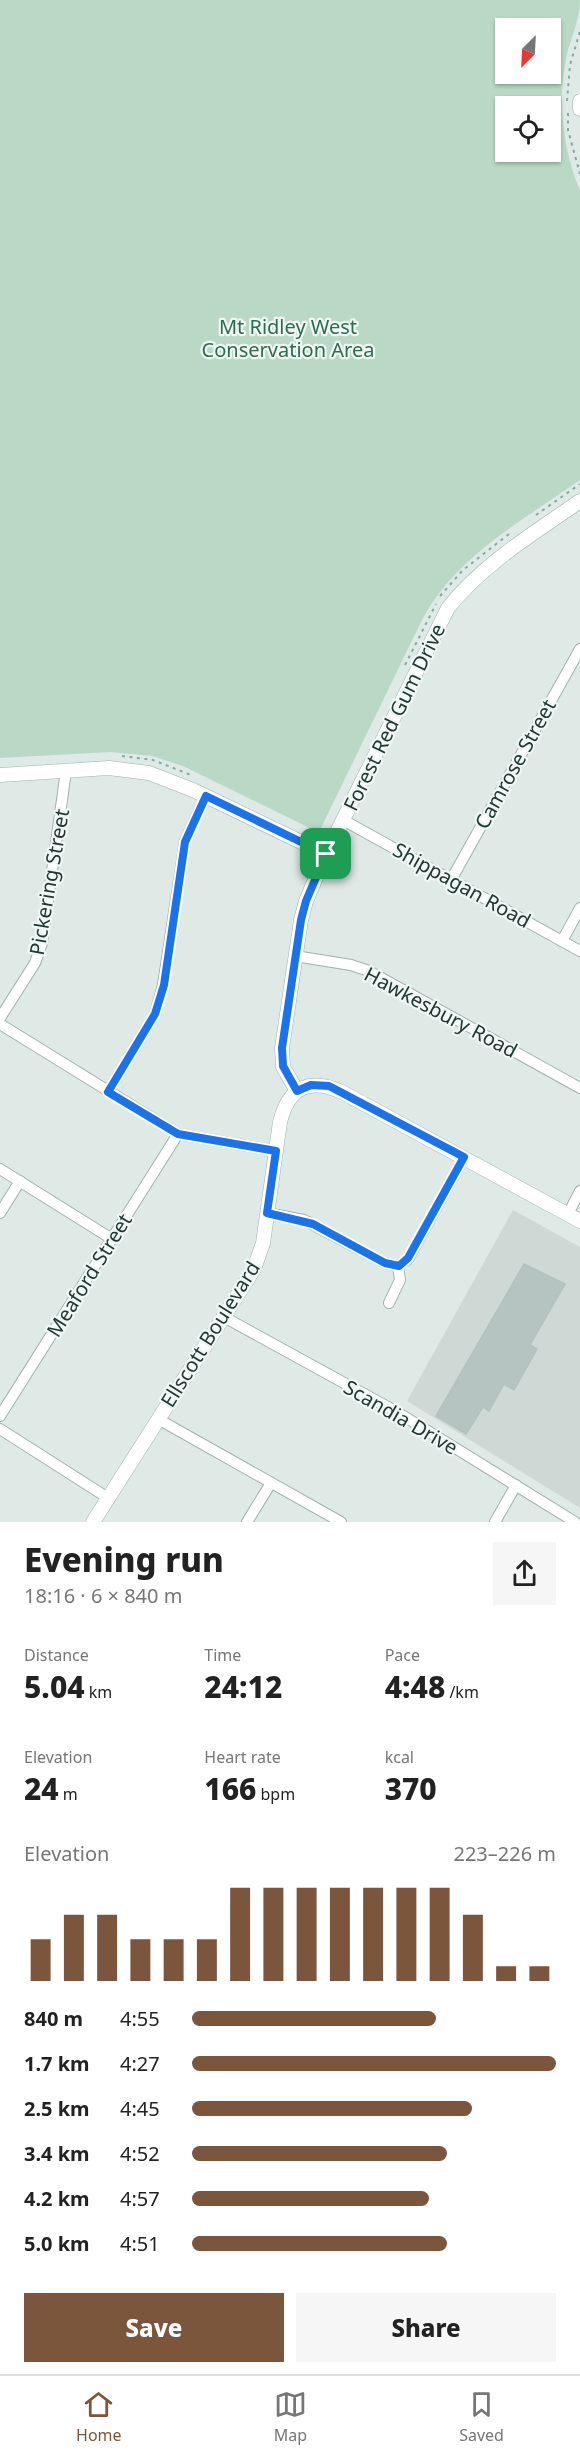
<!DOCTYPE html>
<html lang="en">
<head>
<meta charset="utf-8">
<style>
  body { margin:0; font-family:"Noto Sans",sans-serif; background:#f6f6f6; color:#222; height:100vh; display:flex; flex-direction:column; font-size:22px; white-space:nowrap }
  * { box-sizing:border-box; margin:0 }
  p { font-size:20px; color:#767676 }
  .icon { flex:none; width:33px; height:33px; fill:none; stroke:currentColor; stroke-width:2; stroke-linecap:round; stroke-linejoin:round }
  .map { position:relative; height:1522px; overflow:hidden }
  .sheet { display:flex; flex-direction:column; background:#fff; flex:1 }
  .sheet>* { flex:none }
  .needle { width:39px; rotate:204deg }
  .controls { position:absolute; left:495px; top:18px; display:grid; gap:12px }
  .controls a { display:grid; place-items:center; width:66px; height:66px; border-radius:0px; background:#fff; box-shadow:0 2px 4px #0004; font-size:30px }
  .pin { position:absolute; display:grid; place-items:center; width:51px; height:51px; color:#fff; margin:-26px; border-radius:12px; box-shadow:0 3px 9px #0006 }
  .round { display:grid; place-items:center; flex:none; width:63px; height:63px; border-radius:0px; background:#f6f6f6 }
  .overview { display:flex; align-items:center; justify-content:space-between; height:102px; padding:0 24px }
  h1 { font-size:33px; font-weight:800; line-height:45px }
  .metrics { display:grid; grid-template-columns:repeat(3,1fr); gap:9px; height:102px; padding:6px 24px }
  .metrics div { display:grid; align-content:center }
  .metrics b { font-size:30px; font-weight:800 }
  .metrics small { font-size:16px; font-weight:400 }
  .metrics p { font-size:16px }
  .chart { height:168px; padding:12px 24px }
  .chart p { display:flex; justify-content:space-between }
  .chart svg { width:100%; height:108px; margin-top:6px; stroke:#7c553d; stroke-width:6 }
  .action { display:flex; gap:12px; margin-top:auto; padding:12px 24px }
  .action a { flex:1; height:69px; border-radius:0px; background:#7c553d; color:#fff; font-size:24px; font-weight:800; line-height:69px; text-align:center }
  .action a+a { background:#f6f6f6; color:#222 }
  ul { padding:0 24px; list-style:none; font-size:20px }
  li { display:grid; grid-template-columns:96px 72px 1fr; align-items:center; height:45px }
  li i { height:15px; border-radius:8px; background:#7c553d }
  .dock { display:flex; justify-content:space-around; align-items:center; height:84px; border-top:2px solid #e0e0e0; background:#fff; font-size:16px; color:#767676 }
  .dock a { display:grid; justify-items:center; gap:3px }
  .dock .on { color:#7c553d }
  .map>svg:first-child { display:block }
  .built { fill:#ced9d5 }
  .green { fill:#b9d9c6; fill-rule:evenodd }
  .building { fill:#b5c4c0; stroke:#b2c2be; stroke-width:1.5 }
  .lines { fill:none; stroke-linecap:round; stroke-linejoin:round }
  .minor-casing { stroke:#a2b0ad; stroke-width:12 }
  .tertiary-casing { stroke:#a2b0ad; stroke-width:15 }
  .path { stroke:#82aba4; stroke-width:2; stroke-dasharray:3 4.5; stroke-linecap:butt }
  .minor { stroke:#fff; stroke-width:10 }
  .tertiary { stroke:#fff; stroke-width:14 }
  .route-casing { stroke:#fff; stroke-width:12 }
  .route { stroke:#1a73e8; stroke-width:8 }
  .labels { text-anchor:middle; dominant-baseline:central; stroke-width:4.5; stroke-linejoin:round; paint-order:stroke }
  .park-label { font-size:20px; fill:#2e6c4f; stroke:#eff6f4 }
  .street-label { font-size:20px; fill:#213835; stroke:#eff6f4 }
</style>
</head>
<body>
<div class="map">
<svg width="580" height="1522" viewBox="0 0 580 1522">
  <rect width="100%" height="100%" fill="#dfe9e6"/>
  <polygon class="built" points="513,1210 580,1247 580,1508 407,1401"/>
  <path class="green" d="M0,0H580C580,19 572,35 567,54C557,101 562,146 580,191V480C522,521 456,556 422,620L321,828L314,830L183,766L152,756L110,752L0,758ZM506,28H550V74H506ZM506,106H550V152H506Z"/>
  <polygon class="building" points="524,1264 565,1284 530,1345 537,1349 514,1390 504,1384 489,1411 483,1407 466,1434 436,1416"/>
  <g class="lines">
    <defs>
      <g id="minor">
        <polyline points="343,820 580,951"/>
        <polyline points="451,880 580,649"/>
        <polyline points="562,941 580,908"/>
        <polyline points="295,956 351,965 369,971 580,1088"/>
        <polyline points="0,1018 35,963 42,943 66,771"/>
        <polyline points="0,1024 178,1134 276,1151"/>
        <polyline points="108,1092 155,1014 163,985 185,841 206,796"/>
        <polyline points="0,1169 112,1239"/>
        <polyline points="0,1213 20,1181"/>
        <polyline points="267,1213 304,1220 385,1263 398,1266"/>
        <polyline points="568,1214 580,1191"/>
        <polyline points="389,1303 400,1280 398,1266 408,1259 464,1157"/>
        <polyline points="224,1317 397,1412 575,1522"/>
        <polyline points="0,1416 178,1134"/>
        <polyline points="158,1419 341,1522"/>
        <polyline points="0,1429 108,1498"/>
        <polyline points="247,1522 271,1483"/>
        <polyline points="495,1522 516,1485"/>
      </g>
      <g id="tertiary">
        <polyline points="580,101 580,109"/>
        <polyline points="0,775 109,768 149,773 193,790 326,854"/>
        <path d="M297,1091L283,1067L282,1048L301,920L306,901L326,854L448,608C484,563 533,534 580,501"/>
        <path d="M93,1522L254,1269L263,1243L280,1122C289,1086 310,1078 342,1092L580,1221"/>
      </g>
    </defs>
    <use href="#minor" class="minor-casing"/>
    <use href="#tertiary" class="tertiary-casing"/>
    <g class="path">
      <polyline points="567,101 570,65 580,31"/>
      <polyline points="568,113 568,130 580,174"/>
      <polyline points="536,515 580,484"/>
      <polyline points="440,596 463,570 509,534"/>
      <polyline points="405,665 436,604"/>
      <polyline points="122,756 153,760 191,775"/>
    </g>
    <use href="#minor" class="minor"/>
    <use href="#tertiary" class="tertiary"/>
  </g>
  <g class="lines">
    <defs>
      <polygon id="route" points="206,796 326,854 306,901 301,920 282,1048 283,1066 297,1091 311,1085 329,1086 464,1157 408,1258 399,1266 385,1263 313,1224 267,1213 276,1151 178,1134 108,1092 155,1014 164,985 185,842"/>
    </defs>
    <use href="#route" class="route-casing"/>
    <use href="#route" class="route"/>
  </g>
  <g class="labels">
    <g class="park-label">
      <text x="288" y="326">Mt Ridley West<tspan x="288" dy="23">Conservation Area</tspan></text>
    </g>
    <g class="street-label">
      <text transform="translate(394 717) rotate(-64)">Forest Red Gum Drive</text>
      <text transform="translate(515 764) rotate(-61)">Camrose Street</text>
      <text transform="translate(49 882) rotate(-80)">Pickering Street</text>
      <text transform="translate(462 885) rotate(29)">Shippagan Road</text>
      <text transform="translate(441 1012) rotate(28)">Hawkesbury Road</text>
      <text transform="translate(89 1275) rotate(-58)">Meaford Street</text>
      <text transform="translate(210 1334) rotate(-58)">Ellscott Boulevard</text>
      <text transform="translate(401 1417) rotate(30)">Scandia Drive</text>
    </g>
  </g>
</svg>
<div class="controls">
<a><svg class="needle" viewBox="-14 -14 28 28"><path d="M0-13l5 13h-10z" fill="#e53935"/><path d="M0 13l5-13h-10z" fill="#767676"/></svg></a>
<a><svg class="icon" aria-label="locate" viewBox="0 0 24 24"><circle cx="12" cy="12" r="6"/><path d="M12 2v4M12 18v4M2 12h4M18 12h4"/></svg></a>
</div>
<div class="pin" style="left:326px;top:854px;background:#1e9e55"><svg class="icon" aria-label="arrive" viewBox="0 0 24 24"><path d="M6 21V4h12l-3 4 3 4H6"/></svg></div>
</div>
<section class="sheet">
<div class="overview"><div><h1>Evening run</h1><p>18:16 · 6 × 840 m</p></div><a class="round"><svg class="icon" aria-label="share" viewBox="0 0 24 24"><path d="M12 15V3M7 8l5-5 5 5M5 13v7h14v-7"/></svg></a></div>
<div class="metrics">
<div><p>Distance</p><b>5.04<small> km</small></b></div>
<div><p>Time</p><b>24:12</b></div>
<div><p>Pace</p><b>4:48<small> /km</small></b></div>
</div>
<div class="metrics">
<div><p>Elevation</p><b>24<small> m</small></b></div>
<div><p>Heart rate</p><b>166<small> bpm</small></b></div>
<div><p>kcal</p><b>370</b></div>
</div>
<div class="chart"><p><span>Elevation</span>223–226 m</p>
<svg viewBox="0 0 160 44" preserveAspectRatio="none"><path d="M5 44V27M15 44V17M25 44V17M35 44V27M45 44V27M55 44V27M65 44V6M75 44V6M85 44V6M95 44V6M105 44V6M115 44V6M125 44V6M135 44V17M145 44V38M155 44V38"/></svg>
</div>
<ul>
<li><b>840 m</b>4:55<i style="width:67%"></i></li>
<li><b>1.7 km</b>4:27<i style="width:100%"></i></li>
<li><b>2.5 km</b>4:45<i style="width:77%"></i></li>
<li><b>3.4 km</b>4:52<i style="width:70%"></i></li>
<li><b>4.2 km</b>4:57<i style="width:65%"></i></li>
<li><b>5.0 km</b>4:51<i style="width:70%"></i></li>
</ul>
<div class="action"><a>Save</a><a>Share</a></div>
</section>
<nav class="dock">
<a class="on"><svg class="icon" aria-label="home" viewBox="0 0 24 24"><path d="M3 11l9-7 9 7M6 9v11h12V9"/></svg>Home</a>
<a><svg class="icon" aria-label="map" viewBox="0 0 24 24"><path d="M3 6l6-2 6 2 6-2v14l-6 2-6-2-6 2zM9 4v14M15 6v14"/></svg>Map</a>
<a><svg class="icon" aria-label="saved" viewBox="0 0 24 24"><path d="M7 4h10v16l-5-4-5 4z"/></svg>Saved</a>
</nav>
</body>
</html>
